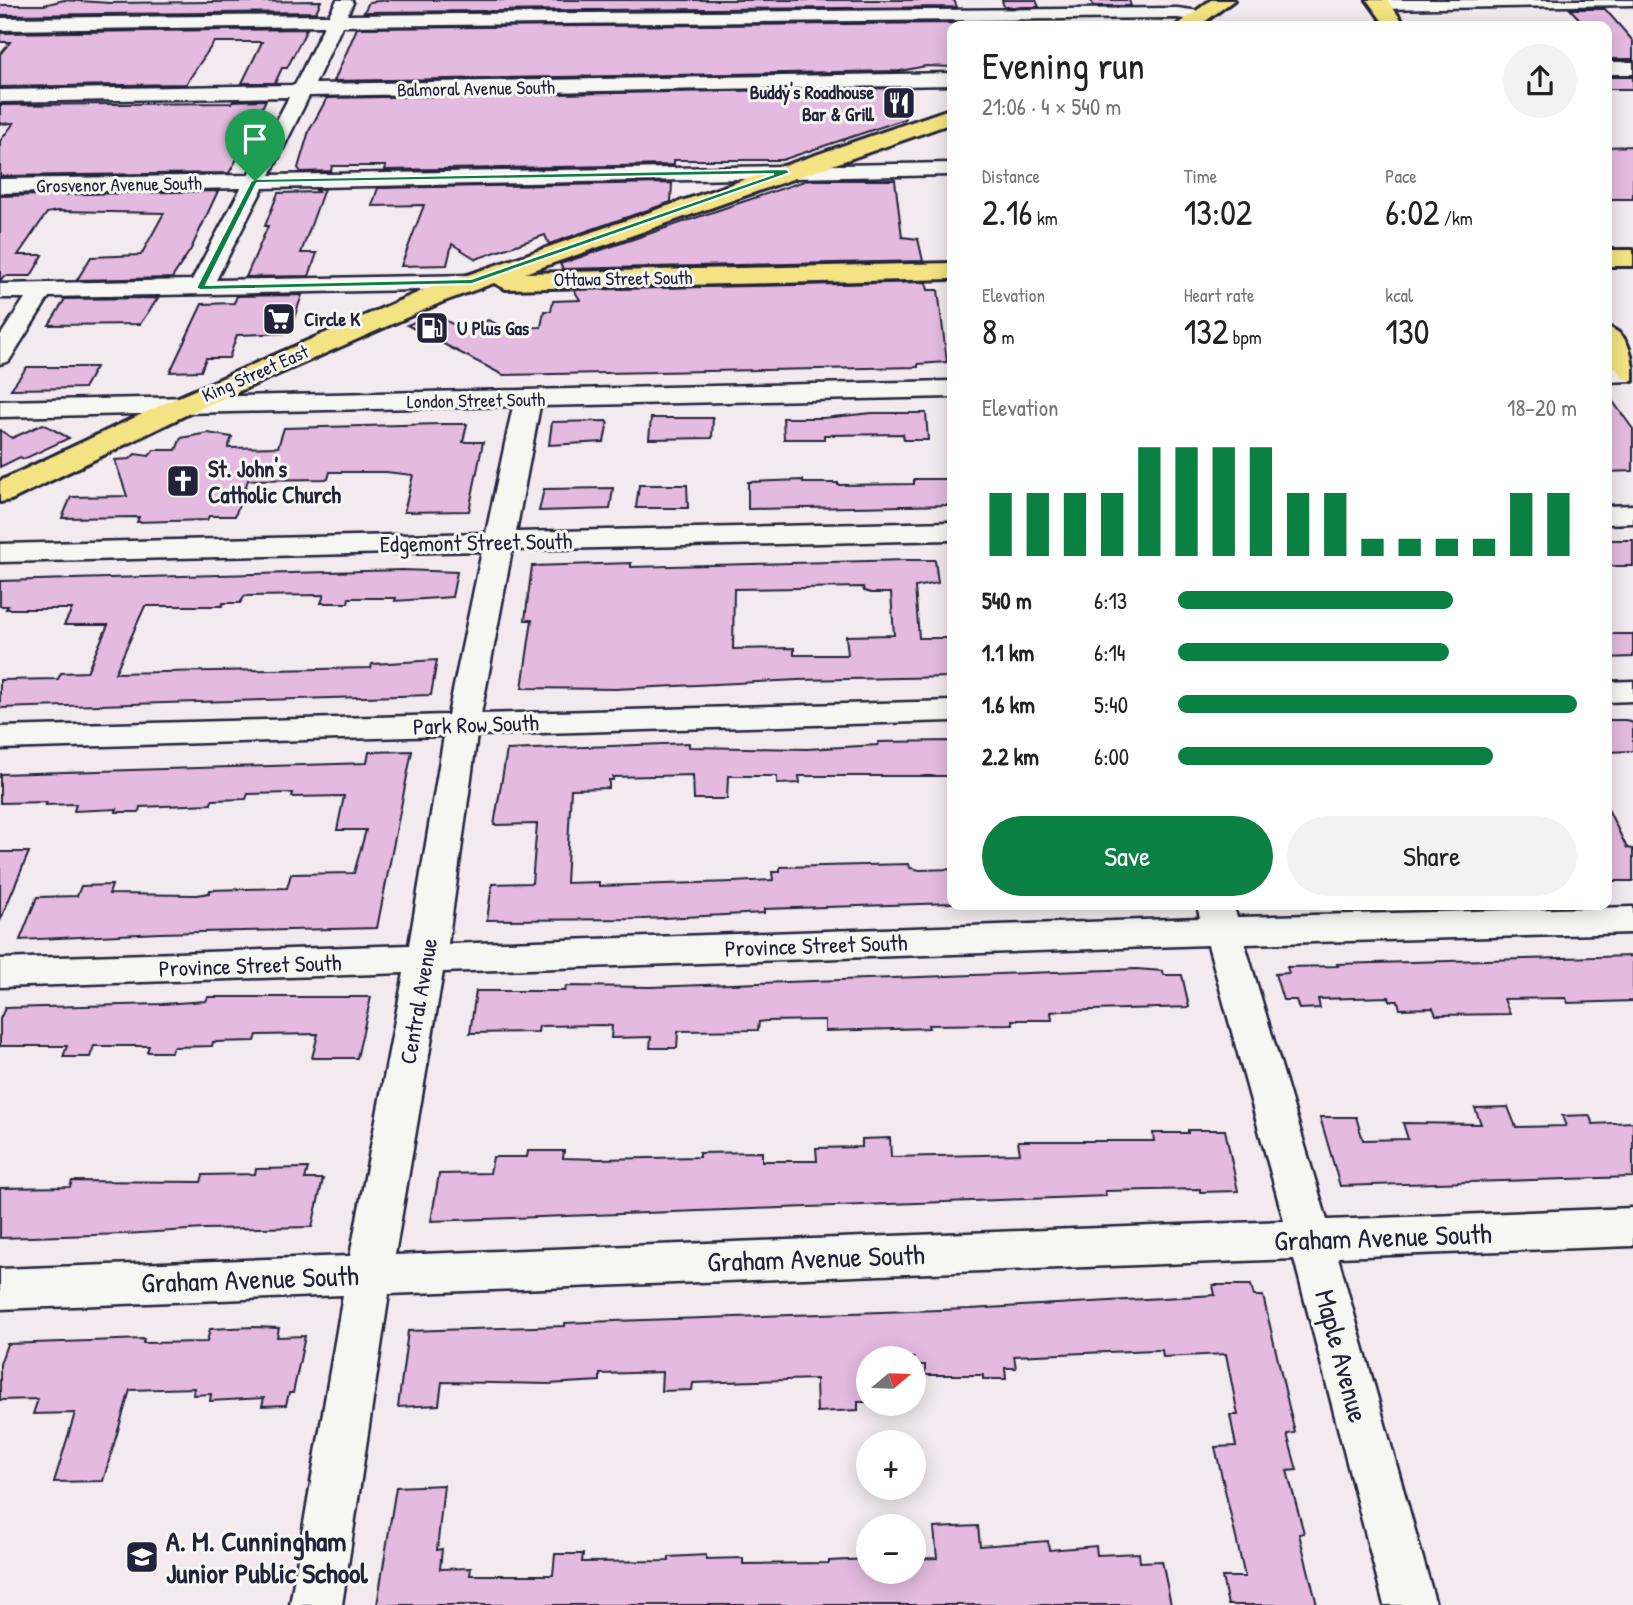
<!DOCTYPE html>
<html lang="en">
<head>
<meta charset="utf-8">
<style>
  body { margin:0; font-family:"Patrick Hand",sans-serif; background:#f2f2f2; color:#222; height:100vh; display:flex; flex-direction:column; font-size:26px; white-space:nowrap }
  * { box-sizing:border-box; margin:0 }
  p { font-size:23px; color:#767676 }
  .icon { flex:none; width:38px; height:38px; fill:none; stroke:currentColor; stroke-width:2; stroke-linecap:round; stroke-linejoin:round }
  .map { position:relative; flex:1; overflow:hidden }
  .panel { position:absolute; left:947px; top:21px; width:665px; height:889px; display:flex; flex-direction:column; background:#fff; border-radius:14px; box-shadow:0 4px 18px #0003 }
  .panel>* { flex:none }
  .needle { width:46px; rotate:71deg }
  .tools { position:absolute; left:856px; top:1346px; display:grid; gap:14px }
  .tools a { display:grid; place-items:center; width:70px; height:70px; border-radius:50%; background:#fff; box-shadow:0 4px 18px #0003; font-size:35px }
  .pin { position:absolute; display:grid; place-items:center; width:60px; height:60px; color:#fff; margin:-72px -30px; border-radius:50% 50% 50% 0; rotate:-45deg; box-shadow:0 0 7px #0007 }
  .pin .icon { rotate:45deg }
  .round { display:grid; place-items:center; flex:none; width:74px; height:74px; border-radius:37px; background:#f2f2f2 }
  .headline { display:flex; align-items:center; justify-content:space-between; height:119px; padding:0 35px }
  h1 { font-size:38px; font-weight:600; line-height:52px }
  .metrics { display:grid; grid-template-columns:repeat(3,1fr); gap:10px; height:119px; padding:7px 35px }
  .metrics div { display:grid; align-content:center }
  .metrics b { font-size:35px; font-weight:600 }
  .metrics small { font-size:19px; font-weight:400 }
  .metrics p { font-size:19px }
  .chart { height:196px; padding:14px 35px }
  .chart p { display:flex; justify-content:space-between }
  .chart svg { width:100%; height:126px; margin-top:7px; stroke:#0b8043; stroke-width:6 }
  .primary-button { display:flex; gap:14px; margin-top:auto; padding:14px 35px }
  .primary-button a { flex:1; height:80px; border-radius:42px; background:#0b8043; color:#fff; font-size:28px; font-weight:600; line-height:80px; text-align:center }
  .primary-button a+a { background:#f2f2f2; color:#222 }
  ul { padding:0 35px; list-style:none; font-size:23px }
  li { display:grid; grid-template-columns:112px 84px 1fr; align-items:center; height:52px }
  li i { height:18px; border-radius:9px; background:#0b8043 }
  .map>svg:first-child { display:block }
  .building { fill:#e4bae0; stroke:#22223b; stroke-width:2; fill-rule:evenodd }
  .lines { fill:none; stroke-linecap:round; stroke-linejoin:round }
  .minor-casing { stroke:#22223b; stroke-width:5 }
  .major-casing { stroke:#22223b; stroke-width:6 }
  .minor { fill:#f6f6f2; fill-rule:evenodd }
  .major { fill:#f4e382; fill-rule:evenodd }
  .route { fill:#0b8043; stroke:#fff; stroke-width:2; fill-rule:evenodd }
  .labels { text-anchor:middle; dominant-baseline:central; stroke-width:6; stroke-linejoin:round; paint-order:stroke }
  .far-street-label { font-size:19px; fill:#22223b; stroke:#f6f6f2 }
  .far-poi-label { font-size:19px; font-weight:bold; fill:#22223b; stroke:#f6f6f2; text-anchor:start }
  .poi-label { font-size:23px; font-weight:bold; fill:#22223b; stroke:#f6f6f2; text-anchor:start }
  .street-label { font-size:23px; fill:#22223b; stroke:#f6f6f2 }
  .near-street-label { font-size:28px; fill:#22223b; stroke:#f6f6f2 }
  .near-poi-label { font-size:28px; font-weight:bold; fill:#22223b; stroke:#f6f6f2; text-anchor:start }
</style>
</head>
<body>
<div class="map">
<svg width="1633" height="1605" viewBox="0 0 1633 1605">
  <rect width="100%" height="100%" fill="#f2eaee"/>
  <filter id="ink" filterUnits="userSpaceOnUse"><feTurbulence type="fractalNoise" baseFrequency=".0143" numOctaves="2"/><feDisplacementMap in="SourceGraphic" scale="14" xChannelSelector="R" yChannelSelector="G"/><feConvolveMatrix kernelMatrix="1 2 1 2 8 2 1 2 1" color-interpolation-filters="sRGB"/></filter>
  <g filter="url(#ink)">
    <g class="building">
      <polygon points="64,0 110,3 321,1 316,12 0,15 0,5 44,5"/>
      <polygon points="390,0 954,0 957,7 364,12 369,2"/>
      <polygon points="1002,0 1036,0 1039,7 1004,7"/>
      <polygon points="1091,0 1129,0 1131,6 1093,6"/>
      <polygon points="1570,9 1605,9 1633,41 1633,59 1606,59 1606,26 1586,26"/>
      <polygon points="961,23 962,26 952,26 952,67 926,66 900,71 334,81 357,28"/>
      <polygon points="307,29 287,68 282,68 275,83 242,83 262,42 214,42 186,84 0,87 0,54 10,42 0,42 0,33"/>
      <rect x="1606" y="77" width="27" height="12"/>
      <polygon points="902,88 905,119 782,160 674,160 674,165 385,170 386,166 332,166 331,171 301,172 298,168 309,131 327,98"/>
      <polygon points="266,100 258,115 262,115 229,173 0,176 0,141 14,123 0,124 0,105 232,103 233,101"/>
      <polygon points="1633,146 1633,199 1606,199 1606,147"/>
      <polygon points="807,180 895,180 902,237 918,239 923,261 563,269 560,264"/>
      <polygon points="672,183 671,202 549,244 545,235 476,259 452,244 447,265 401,266 424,205 372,206 378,188"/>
      <polygon points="324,189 301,253 317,253 309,276 246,277 268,226 265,226 278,193 318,192 316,190"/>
      <polygon points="218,191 191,249 172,278 77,280 91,257 141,255 164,213 57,211 47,213 18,255 43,255 31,276 4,276 0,281 0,196"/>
      <polygon points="926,282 928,290 938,290 947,362 918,364 918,367 503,375 407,325 433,314 466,331 488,320 505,328 541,327 544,311 551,311 553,301 580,300 574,290"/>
      <polygon points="302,295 289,333 237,335 229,358 206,358 201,371 170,372 202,304 234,303 237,296"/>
      <polygon points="158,298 140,324 49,325 65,299"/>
      <polygon points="27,367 96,367 84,388 11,389"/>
      <polygon points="1606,392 1633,429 1633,471 1606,472"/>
      <polygon points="872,413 926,413 928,440 904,440 903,434 824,435 824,439 784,439 783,418 823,418"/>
      <polygon points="651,418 713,418 712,438 649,439"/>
      <polygon points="608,421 604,442 549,445 552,422"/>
      <polygon points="43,424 69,438 24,459 20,457 0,467 0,430 12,438"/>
      <polygon points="441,424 467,424 463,442 483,442 469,511 404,512 413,475 386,472 330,472 328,479 248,480 235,516 209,516 207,520 137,522 139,517 62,518 71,497 127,496 115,460 130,459 135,454 149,456 154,450 176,450 181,438 208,433 232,437 228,448 278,447 284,428"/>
      <polygon points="914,479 952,479 952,505 748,509 748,482 803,480 803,483 838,483 838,485 914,484"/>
      <polygon points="639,485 687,485 688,508 636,508"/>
      <polygon points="613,488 610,509 539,511 544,489"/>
      <rect x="1606" y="540" width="27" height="26"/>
      <path d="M907,560H935L938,583L915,587L919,638H947L950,642L952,677L798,680L615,689L522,688L532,620H525L532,566L631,563V567ZM863,587L864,591L871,593H891L894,635L846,636L848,655H794V648L733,649L734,589Z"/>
      <polygon points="402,570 457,572 452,597 395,601 396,598 349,598 348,603 321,603 324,595 245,596 240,603 223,603 222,606 145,606 115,673 371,668 372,664 437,660 431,695 0,708 0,680 58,679 61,673 87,672 108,625 64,625 72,609 6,609 8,606 0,606 0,581"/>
      <polygon points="1606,634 1633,634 1633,657 1606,658"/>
      <polygon points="1606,720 1626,720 1633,723 1633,751 1606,752"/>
      <polygon points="952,741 952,776 799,776 800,783 777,784 777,776 728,776 727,799 694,799 693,775 613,777 613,780 609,780 609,788 571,789 566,883 599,882 599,886 733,882 773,880 772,872 780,872 780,867 909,864 910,868 920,870 952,869 952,903 764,909 764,913 643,919 487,920 492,884 532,883 537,824 494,825 507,750 689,743 689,747 807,749 878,745 878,742"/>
      <polygon points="412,751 377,928 159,933 20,940 37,897 77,896 81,886 112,885 109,894 197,895 209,893 210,890 287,888 291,874 354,873 366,830 337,830 344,796 292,797 293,793 248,794 246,799 212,800 211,804 140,807 139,812 116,812 117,809 74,811 76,804 45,805 47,802 0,803 0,774 367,763 369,752"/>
      <polygon points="1606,805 1627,848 1633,849 1633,881 1606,881"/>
      <polygon points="0,852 29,852 0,921"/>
      <polygon points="1633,956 1633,1001 1568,1003 1566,998 1504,999 1510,1014 1436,1015 1433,1008 1400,1009 1398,1001 1390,1001 1389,997 1318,999 1320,1008 1299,1009 1296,1000 1283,1000 1275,974 1289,973 1287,967 1338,966 1337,964"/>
      <polygon points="1136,969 1163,971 1164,975 1182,975 1189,1007 1061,1011 1051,1012 1052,1020 1012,1020 1013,1024 928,1025 929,1028 825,1031 825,1020 766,1021 759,1022 758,1030 681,1031 678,1032 677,1048 650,1048 651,1037 611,1038 612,1026 604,1025 539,1026 538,1032 470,1033 476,991 565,991 566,986 650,987"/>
      <polygon points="208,997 371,997 357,1058 312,1058 318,1034 257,1035 255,1041 213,1042 212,1046 173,1047 171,1052 147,1052 149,1046 94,1046 90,1057 63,1057 67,1046 0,1046 0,1019 5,1008 162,1004 206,1001"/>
      <polygon points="1508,1107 1516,1127 1566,1126 1562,1116 1589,1115 1593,1124 1633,1122 1633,1177 1340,1186 1320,1117 1356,1117 1363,1140 1408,1139 1403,1123 1481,1124 1475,1108"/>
      <polygon points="1188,1130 1225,1130 1238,1191 1200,1192 1200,1189 1105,1191 1106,1196 431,1221 439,1174 490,1173 493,1157 527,1157 528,1151 564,1151 563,1158 599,1159 699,1157 699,1153 762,1152 762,1161 817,1161 816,1148 862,1147 862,1139 890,1138 891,1157 982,1155 1020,1154 1018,1141 1154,1141 1153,1133 1188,1133"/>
      <polygon points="308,1168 305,1179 323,1179 312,1227 204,1229 125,1234 0,1238 0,1188 70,1187 72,1181 201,1182 203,1175 255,1174 256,1169"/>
      <polygon points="1213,1285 1251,1285 1254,1296 1263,1296 1295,1433 1287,1434 1297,1470 1287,1471 1304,1533 1299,1534 1317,1605 1228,1605 1222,1577 1245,1577 1215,1447 1236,1446 1230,1415 1238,1415 1226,1354 1163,1357 1162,1350 1155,1350 1014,1356 1016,1368 1005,1368 1006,1379 983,1379 983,1375 925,1375 925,1365 914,1365 914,1358 868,1358 868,1402 858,1402 858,1410 817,1412 816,1379 693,1383 692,1390 661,1391 662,1372 600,1374 600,1381 548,1384 442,1382 439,1405 398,1407 408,1331 565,1326 565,1323 614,1321 970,1309 1215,1295"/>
      <polygon points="253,1327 279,1328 277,1337 305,1336 293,1393 289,1393 286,1405 262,1406 264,1398 210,1401 211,1394 193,1395 194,1388 130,1390 103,1481 54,1482 75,1413 33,1414 38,1399 0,1400 0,1364 7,1344 144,1339 143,1343 207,1342 210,1329"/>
      <polygon points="444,1485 437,1550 442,1549 440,1569 471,1568 470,1575 553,1575 555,1554 583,1554 582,1562 669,1561 669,1557 706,1555 706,1559 743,1558 743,1564 829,1563 829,1561 868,1559 868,1572 914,1572 914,1559 937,1558 934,1528 978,1526 980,1546 1048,1541 1049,1550 1096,1546 1097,1555 1139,1553 1140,1562 1162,1561 1171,1605 377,1605 396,1487"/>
    </g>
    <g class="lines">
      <defs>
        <g id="minor">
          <polygon points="337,0 351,0 353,3 347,15 1177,8 1207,12 1210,16 1201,21 1177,18 342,26 315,84 952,73 952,85 309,96 270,175 952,163 952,175 263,188 216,280 472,275 480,277 484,282 480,287 472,289 49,297 9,361 0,364 0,336 25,298 0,298 0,284 192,280 241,188 0,193 0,179 248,175 289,97 0,102 0,90 295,85 324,26 0,30 0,18 329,15"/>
          <polygon points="1374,0 1633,0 1633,5 1380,9 1371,4"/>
          <rect x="1606" y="62" width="27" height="12"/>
          <polygon points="1633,365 1633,381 1606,382 1606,366"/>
          <path d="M952,381V397L540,406L516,532L952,522V540L512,550L481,714L952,701V721L477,735L448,944L1200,918L1197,905H1233L1237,917L1633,907V933L1245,944L1327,1220L1633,1208V1246L1338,1257L1436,1605H1384L1294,1259L389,1294L342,1605H290L343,1295L0,1309V1269L350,1256L404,973L0,987V959L409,945L444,736L0,749V727L448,715L482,551L0,562V544L486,533L513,406L0,417V401ZM1208,945L1284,1221L395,1255L443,972Z"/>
          <polygon points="1633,505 1633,523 1606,524 1606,506"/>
          <polygon points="1633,681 1633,701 1606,702 1606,682"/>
        </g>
        <g id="major">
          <polygon points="1211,0 1234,0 1199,26 1176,26"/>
          <polygon points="1367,0 1387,0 1406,26 1386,26"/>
          <polygon points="952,108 952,123 525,273 952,263 952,279 506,289 494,283 442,302 194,411 11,500 0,502 0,481 174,399 424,290"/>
          <rect x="1606" y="250" width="27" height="16"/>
          <path d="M1606,327C1631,333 1633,359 1633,381L1623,378L1606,355Z"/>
        </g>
      </defs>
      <use href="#minor" class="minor-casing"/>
      <use href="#major" class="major-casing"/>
      <use href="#minor" class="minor"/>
      <use href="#major" class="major"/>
    </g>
  </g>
  <path class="route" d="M787,169L790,173L472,284L200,290L196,288L251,181L255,179ZM774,174L471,279L206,285L257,183Z"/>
  <defs>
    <symbol id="restaurant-square" viewBox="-11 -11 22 22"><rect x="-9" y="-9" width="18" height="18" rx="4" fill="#22223b" stroke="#f6f6f2"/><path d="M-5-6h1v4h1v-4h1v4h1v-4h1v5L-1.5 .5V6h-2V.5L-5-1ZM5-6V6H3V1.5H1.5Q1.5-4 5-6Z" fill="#fff"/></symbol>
    <symbol id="supermarket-square" viewBox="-11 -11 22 22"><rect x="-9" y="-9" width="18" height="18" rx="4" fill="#22223b" stroke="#f6f6f2"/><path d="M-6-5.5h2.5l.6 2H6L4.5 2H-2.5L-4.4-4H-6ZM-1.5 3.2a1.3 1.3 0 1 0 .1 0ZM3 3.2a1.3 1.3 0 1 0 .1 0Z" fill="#fff"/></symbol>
    <symbol id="fuel-square" viewBox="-11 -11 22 22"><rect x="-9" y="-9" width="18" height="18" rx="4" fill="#22223b" stroke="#f6f6f2"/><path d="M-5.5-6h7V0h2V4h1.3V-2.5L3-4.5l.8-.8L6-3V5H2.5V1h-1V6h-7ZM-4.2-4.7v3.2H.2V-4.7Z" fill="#fff"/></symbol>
    <symbol id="church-square" viewBox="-11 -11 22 22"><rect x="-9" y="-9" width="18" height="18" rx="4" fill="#22223b" stroke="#f6f6f2"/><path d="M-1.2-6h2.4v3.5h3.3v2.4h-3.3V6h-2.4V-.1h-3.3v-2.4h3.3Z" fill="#fff"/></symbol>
    <symbol id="school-square" viewBox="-11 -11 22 22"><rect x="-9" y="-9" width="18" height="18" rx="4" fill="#22223b" stroke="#f6f6f2"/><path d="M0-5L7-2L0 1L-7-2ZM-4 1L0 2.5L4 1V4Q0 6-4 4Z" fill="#fff"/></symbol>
  </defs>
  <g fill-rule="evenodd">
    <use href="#restaurant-square" x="880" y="84" width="38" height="38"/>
    <use href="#supermarket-square" x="260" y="300" width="38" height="38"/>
    <use href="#fuel-square" x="413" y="309" width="38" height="38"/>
    <use href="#church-square" x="164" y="462" width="38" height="38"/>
    <use href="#school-square" x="123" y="1538" width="38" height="38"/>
  </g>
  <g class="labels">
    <g class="far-street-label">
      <text transform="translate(476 88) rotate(-1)">Balmoral Avenue South</text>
      <text transform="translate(119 184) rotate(-1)">Grosvenor Avenue South</text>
      <text transform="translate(623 278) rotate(-1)">Ottawa Street South</text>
      <text transform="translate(255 373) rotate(-24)">King Street East</text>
      <text transform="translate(476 400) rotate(-1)">London Street South</text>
    </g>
    <g class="far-poi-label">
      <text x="874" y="92" text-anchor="end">Buddy's Roadhouse<tspan x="874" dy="22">Bar &amp; Grill</tspan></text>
      <text x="304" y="319">Circle K</text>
      <text x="457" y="328">U Plus Gas</text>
    </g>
    <g class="poi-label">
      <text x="208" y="468">St. John's<tspan x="208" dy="26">Catholic Church</tspan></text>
    </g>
    <g class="street-label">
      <text transform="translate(476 542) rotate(-1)">Edgemont Street South</text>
      <text transform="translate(476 724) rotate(-2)">Park Row South</text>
      <text transform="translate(816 945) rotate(-2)">Province Street South</text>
      <text transform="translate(250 965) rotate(-2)">Province Street South</text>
      <text transform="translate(418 1001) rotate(-80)">Central Avenue</text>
    </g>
    <g class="near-street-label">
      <text transform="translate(1383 1237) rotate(-2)">Graham Avenue South</text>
      <text transform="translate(816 1258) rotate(-2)">Graham Avenue South</text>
      <text transform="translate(250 1279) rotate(-2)">Graham Avenue South</text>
      <text transform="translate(1342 1356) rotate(75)">Maple Avenue</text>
    </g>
    <g class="near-poi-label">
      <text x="166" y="1541">A. M. Cunningham<tspan x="166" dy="32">Junior Public School</tspan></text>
    </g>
  </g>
</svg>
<div class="tools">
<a><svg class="needle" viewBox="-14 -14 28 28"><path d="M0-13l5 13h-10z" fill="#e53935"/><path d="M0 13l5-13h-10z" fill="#767676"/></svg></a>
<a>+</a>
<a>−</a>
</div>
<div class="pin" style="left:255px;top:181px;background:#1e9e55"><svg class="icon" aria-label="arrive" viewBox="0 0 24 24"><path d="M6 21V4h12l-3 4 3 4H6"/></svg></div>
<section class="panel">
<div class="headline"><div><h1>Evening run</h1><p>21:06 · 4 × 540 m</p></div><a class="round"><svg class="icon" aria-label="share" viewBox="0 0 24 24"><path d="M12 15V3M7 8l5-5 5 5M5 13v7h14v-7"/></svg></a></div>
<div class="metrics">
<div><p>Distance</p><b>2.16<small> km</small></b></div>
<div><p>Time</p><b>13:02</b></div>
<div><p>Pace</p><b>6:02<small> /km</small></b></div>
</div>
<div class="metrics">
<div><p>Elevation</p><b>8<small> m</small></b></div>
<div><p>Heart rate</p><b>132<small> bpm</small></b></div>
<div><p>kcal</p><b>130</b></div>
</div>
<div class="chart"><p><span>Elevation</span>18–20 m</p>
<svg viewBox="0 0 160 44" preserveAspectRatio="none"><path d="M5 44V22M15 44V22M25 44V22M35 44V22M45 44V6M55 44V6M65 44V6M75 44V6M85 44V22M95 44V22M105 44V38M115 44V38M125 44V38M135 44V38M145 44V22M155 44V22"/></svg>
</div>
<ul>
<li><b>540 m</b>6:13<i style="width:69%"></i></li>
<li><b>1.1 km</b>6:14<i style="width:68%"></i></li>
<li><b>1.6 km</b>5:40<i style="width:100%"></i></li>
<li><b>2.2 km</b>6:00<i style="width:79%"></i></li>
</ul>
<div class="primary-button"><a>Save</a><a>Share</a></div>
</section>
</div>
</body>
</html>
